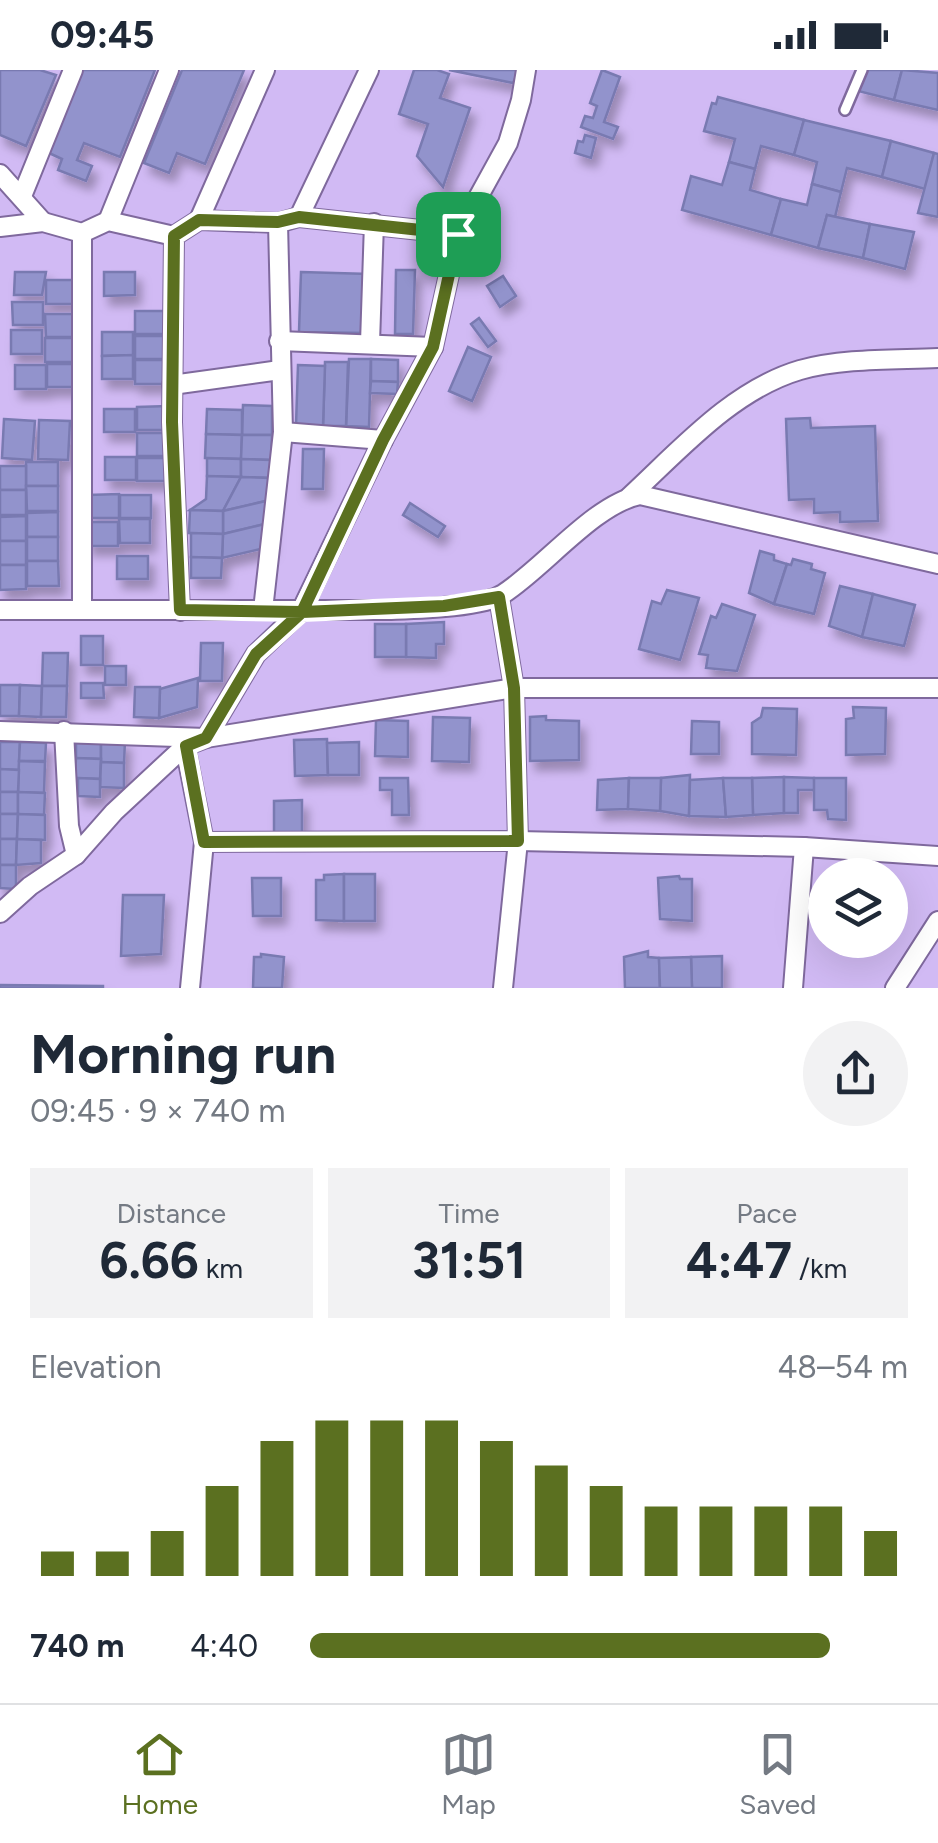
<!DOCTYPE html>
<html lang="en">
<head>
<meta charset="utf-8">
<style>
  body { margin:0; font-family:Figtree,sans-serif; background:#f2f2f3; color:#1f2937; height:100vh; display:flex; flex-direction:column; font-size:38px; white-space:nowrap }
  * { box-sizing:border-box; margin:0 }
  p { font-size:32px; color:#747a83 }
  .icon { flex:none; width:55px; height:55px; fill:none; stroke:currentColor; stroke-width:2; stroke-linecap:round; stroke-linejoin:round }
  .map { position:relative; height:918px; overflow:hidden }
  .side { display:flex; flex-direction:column; background:#fff; flex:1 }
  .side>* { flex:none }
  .tools { position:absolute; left:808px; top:788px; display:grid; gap:20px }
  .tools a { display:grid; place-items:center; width:100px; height:100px; border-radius:50%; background:#fff; box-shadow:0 10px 40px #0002; font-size:50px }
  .pin { position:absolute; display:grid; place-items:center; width:85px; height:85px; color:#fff; margin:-42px; border-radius:20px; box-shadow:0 5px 15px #0006 }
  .round { display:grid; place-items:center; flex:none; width:105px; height:105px; border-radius:52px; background:#f2f2f3 }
  .summary { display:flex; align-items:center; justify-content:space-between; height:170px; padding:0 30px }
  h1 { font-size:55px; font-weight:700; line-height:75px }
  .figures { display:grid; grid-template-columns:repeat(3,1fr); gap:15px; height:170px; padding:10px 30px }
  .figures div { display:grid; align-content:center; border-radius:0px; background:#f2f2f3; text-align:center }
  .figures b { font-size:50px; font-weight:700 }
  .figures small { font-size:28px; font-weight:400 }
  .figures p { font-size:28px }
  .chart { height:280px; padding:20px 30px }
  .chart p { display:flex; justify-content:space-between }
  .chart svg { width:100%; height:180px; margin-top:10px; stroke:#5b7020; stroke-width:6 }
  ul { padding:0 30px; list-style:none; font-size:32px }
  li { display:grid; grid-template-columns:160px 120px 1fr; align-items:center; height:75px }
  li i { height:25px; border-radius:12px; background:#5b7020 }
  .status { display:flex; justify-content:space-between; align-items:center; height:70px; padding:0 50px; background:#fff; direction:ltr }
  .status svg { height:28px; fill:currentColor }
  .tabs { display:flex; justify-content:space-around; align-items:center; height:140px; border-top:2px solid #e0e1e3; background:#fff; font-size:28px; color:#747a83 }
  .tabs a { display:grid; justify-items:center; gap:5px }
  .tabs .on { color:#5b7020 }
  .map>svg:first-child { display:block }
  .building { fill:#9293cc; stroke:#797ab1; stroke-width:2.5; filter:url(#shadow) }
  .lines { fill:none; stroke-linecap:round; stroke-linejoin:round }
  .service-casing { stroke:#7f699d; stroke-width:14 }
  .minor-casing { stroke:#7f699d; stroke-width:22 }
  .service { stroke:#fff; stroke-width:9 }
  .minor { stroke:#fff; stroke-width:18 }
  .route-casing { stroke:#fff; stroke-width:20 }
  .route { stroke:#5b7020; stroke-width:12 }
</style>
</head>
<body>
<div class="status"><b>09:45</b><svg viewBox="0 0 49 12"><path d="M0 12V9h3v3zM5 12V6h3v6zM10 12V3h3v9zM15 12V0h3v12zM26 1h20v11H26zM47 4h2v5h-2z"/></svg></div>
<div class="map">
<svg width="938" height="918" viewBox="0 0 938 918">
  <defs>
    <filter id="shadow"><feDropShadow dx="5.5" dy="9" stdDeviation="5" flood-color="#0004"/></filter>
  </defs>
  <rect width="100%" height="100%" fill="#d1baf4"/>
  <g class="building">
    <polygon points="0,0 40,0 56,5 26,76 0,65"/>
    <polygon points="82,0 155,0 120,87 84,73 77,90 92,96 86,111 58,100 62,89 49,83"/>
    <polygon points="182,0 244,0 205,94 177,83 169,103 144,93"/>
    <polygon points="414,0 437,0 449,4 440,28 470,38 443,117 417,86 428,54 399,44"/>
    <polygon points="449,0 519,0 513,13"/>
    <polygon points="602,0 620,7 604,52 618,57 613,69 581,57 585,46 593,48 597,36 590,33"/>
    <polygon points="866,0 902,0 894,30 858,21"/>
    <polygon points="902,0 938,3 938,40 894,30"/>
    <polygon points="718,27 804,50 794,85 761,76 755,99 729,92 735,69 704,61 712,33 716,34"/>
    <polygon points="804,50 891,71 882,107 847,98 841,122 812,114 817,92 794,85"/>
    <polygon points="585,65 596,68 591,88 575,83 578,71 583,72"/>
    <polygon points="891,71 934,83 925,119 882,107"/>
    <polygon points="934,83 938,84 938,147 918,143"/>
    <polygon points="729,92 755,99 750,120 781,129 771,165 682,140 691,106 722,115"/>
    <polygon points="812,114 841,122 835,147 827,145 818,178 771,165 781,129 807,135"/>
    <polygon points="827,145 870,154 863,188 818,178"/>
    <polygon points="870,154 914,162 905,199 863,188"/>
    <polygon points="396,200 415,200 413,264 395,264"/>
    <polygon points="15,202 46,202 42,225 14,225"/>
    <polygon points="104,202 135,202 135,225 104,226"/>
    <polygon points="301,202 369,204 367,263 299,262"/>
    <polygon points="503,206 516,226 500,237 487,216"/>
    <rect x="46" y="210" width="31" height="24"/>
    <polygon points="12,232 43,232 43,255 13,255"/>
    <rect x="135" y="241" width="31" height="23"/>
    <polygon points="45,244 76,244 76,267 46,267"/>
    <polygon points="479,248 496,271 488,277 471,254"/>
    <rect x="11" y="260" width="31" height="24"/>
    <polygon points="102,262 133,262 133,285 102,286"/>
    <rect x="135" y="266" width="31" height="23"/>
    <rect x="45" y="268" width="31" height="24"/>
    <polygon points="468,277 491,287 472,331 449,321"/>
    <polygon points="133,285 133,309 102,309 102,286"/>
    <polygon points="349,289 371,289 369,357 346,356"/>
    <polygon points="371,289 398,290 398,312 371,311"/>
    <rect x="135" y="290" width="31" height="24"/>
    <polygon points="325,292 348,292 346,356 323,356"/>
    <rect x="47" y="294" width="31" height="23"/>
    <rect x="15" y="295" width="31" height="24"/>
    <polygon points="298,295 325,296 323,356 296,355"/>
    <polygon points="371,311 398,312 397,324 370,323"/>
    <polygon points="243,335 272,336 272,365 242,365"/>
    <polygon points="168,336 168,360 137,360 137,337"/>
    <rect x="104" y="339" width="31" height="23"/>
    <polygon points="207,339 242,340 242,365 206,364"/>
    <polygon points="810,348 811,358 875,356 878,451 840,452 840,442 814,443 814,429 789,430 786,349"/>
    <polygon points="4,349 35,351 32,390 2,388"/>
    <polygon points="39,350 70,351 68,390 38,389"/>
    <rect x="137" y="363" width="31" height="23"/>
    <polygon points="206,364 242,365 241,389 205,388"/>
    <polygon points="242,365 272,365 271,390 241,389"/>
    <polygon points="303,379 324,379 323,419 302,419"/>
    <rect x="105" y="387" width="31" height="23"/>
    <polygon points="137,388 167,388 168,411 137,411"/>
    <polygon points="207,388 241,389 241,407 207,406"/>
    <polygon points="241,389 271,390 271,408 241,407"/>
    <rect x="26" y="392" width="32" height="24"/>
    <rect x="0" y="396" width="26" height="24"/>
    <polygon points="207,406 241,407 223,441 190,440 206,429"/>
    <polygon points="241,407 271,408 270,430 223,441"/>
    <polygon points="26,416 58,416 58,441 27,441"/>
    <rect x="0" y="420" width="26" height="25"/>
    <polygon points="119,424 119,448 88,448 88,425"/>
    <rect x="120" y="425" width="31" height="23"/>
    <polygon points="270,430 269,453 223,464 223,441"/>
    <polygon points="410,433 445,456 438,467 403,445"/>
    <polygon points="190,440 223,441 223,464 189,463"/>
    <polygon points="58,442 58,467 27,467 27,443"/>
    <polygon points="26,446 26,471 0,471 0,447"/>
    <polygon points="119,449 150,449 150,473 120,473"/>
    <rect x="87" y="452" width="31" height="24"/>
    <polygon points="269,453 269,477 222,488 223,464"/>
    <polygon points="191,463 223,464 222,488 191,487"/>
    <rect x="27" y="467" width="31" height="24"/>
    <rect x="0" y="471" width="26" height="24"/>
    <polygon points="760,481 774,485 774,490 787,494 774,534 749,523"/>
    <rect x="117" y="486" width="31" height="23"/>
    <polygon points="191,487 222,488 221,508 191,508"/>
    <polygon points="793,489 812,494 811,499 825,503 814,544 774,534 787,494 791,495"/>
    <polygon points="27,491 58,491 59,516 27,516"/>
    <polygon points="0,495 26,495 26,519 0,520"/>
    <polygon points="840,516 873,524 862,567 829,556"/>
    <polygon points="667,520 699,528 680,590 639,579 652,531 661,534"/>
    <polygon points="873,524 915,535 904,576 862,567"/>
    <polygon points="722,534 755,545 737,601 706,598 708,585 699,584 711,546 716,548"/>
    <polygon points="444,552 444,574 436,574 436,588 406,587 406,554"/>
    <rect x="375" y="554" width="31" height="33"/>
    <rect x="81" y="566" width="22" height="29"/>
    <polygon points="201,573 223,573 222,611 200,611"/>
    <polygon points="43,583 68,583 67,616 42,616"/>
    <rect x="105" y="596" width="21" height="19"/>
    <polygon points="198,608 197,637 159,648 160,619"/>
    <polygon points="81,613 103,613 104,628 81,628"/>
    <polygon points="0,615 20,615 19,646 0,646"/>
    <polygon points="20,615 42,616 41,647 19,646"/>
    <polygon points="42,616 67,616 66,647 41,647"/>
    <polygon points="135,617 160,617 159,648 134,647"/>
    <polygon points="853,637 886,638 885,684 846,685 846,649 854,648"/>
    <polygon points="763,638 797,639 796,685 752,684 752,653 761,647"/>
    <polygon points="546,646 546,650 579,651 579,690 530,691 530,647"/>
    <polygon points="433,647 470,648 469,692 432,691"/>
    <polygon points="376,650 408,651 408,687 375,686"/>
    <polygon points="692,651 719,652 719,684 691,684"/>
    <polygon points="327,669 328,705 295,706 294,670"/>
    <polygon points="76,670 101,671 101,689 76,688"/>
    <polygon points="101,671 125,671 124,693 101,692"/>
    <polygon points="0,672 20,672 19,700 0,699"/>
    <polygon points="20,672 46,673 45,691 19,691"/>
    <polygon points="359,672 359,705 328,705 327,673"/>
    <polygon points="76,688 101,689 100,709 75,708"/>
    <polygon points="19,691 45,692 44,723 18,722"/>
    <polygon points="101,692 124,693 124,718 100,717"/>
    <polygon points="0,699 19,700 18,722 0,722"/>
    <polygon points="690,705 689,746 660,741 661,708"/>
    <polygon points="784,707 784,743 753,745 752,708"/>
    <polygon points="784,707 814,708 815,720 798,720 798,743 784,743"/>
    <polygon points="78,708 100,709 100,727 78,726"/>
    <polygon points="380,708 408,708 409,745 392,745 392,720 380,720"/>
    <polygon points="629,708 628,739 597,740 598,710"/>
    <polygon points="629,708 661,708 660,741 628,739"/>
    <polygon points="723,708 726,747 689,746 690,710"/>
    <polygon points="723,708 752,708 753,745 726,747"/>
    <polygon points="814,708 846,708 846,750 828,749 827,740 814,740"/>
    <rect x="0" y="722" width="18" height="22"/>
    <polygon points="18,722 45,723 44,745 18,744"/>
    <polygon points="302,730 302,764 274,764 274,731"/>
    <polygon points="0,744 18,744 17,769 0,769"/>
    <polygon points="18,744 45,745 45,770 17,769"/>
    <polygon points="0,769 17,769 16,795 0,795"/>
    <polygon points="17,769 41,770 41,793 16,795"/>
    <polygon points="0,795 16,795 16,819 0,818"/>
    <polygon points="344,804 344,851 316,850 316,810 324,810 324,805"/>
    <rect x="344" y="804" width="31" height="47"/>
    <polygon points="679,806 680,809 692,809 692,851 660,849 658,808"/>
    <polygon points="252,808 281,808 281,846 253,846"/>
    <polygon points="123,825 164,825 161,884 121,886"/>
    <polygon points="648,881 648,887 659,888 660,918 625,918 624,887"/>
    <polygon points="261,884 284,887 282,918 253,918 254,887 261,887"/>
    <polygon points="722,886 722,918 692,918 691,887"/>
    <polygon points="691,887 692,918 660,918 659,888"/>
    <polygon points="0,915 103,916 103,918 0,918"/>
  </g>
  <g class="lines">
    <defs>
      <polyline id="service" points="845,40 862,0"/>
      <g id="minor">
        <polyline points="0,104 43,152"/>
        <polyline points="22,126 73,0"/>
        <polyline points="299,147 369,0"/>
        <polyline points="199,150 265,0"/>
        <polyline points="108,151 169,0"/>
        <polyline points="0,157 43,152 82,163 108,151 174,166 199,150 278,153 299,147 458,164"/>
        <polyline points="82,163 82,539"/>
        <polyline points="174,166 172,352 180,541"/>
        <polyline points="279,271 433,277"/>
        <polyline points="370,273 374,153"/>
        <polyline points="172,315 280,300"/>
        <polyline points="283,362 383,370"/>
        <path d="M629,427C679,381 732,320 800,300C843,288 894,290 938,288"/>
        <polyline points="499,527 514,618 518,771 503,918"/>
        <path d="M0,540H388C414,539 482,538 503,524C544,498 594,434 640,425L938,494"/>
        <polyline points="263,540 283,362 278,153"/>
        <polyline points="0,661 206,668 514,618 938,618"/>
        <polyline points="64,661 69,756 76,785"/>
        <polyline points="185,676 204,772 190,918"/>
        <polyline points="204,772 518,771 804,777 938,786"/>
        <polyline points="0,843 30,816 76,785 114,742 185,676 206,668 256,584 301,541 383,370 433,277 458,164 508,73 521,30 526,0"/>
        <polyline points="793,918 804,777"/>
        <polyline points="895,918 938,851"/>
      </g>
    </defs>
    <use href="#service" class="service-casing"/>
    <use href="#minor" class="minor-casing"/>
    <use href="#service" class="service"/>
    <use href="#minor" class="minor"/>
  </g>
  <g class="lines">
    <defs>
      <polyline id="route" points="458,164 299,147 278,152 199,150 174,166 172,352 180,540 302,542 256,584 206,668 186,676 204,772 518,771 514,618 499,527 444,536 302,542 383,370 433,277 458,164"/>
    </defs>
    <use href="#route" class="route-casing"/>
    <use href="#route" class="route"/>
  </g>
</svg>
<div class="tools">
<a><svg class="icon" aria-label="layers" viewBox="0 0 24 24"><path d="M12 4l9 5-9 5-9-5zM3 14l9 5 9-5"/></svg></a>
</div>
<div class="pin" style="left:458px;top:164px;background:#1e9e55"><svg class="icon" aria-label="arrive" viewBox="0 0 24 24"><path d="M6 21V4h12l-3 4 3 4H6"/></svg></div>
</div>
<section class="side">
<div class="summary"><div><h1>Morning run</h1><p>09:45 · 9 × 740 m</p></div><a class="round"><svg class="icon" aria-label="share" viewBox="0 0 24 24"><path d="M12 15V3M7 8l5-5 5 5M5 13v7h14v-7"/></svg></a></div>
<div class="figures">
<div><p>Distance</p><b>6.66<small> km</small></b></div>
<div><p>Time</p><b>31:51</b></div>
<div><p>Pace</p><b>4:47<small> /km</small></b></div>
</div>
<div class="chart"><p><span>Elevation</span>48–54 m</p>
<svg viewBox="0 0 160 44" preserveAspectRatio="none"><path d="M5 44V38M15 44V38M25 44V33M35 44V22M45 44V11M55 44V6M65 44V6M75 44V6M85 44V11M95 44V17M105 44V22M115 44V27M125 44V27M135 44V27M145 44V27M155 44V33"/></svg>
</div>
<ul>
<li><b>740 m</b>4:40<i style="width:87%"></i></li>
</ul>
</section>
<nav class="tabs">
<a class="on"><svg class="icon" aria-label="home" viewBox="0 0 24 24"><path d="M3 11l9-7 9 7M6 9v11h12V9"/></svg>Home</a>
<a><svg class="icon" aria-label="map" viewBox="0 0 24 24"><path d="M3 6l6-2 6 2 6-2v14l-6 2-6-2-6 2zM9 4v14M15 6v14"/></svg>Map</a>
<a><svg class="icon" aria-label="saved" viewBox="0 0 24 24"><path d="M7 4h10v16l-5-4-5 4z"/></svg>Saved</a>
</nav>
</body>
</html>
